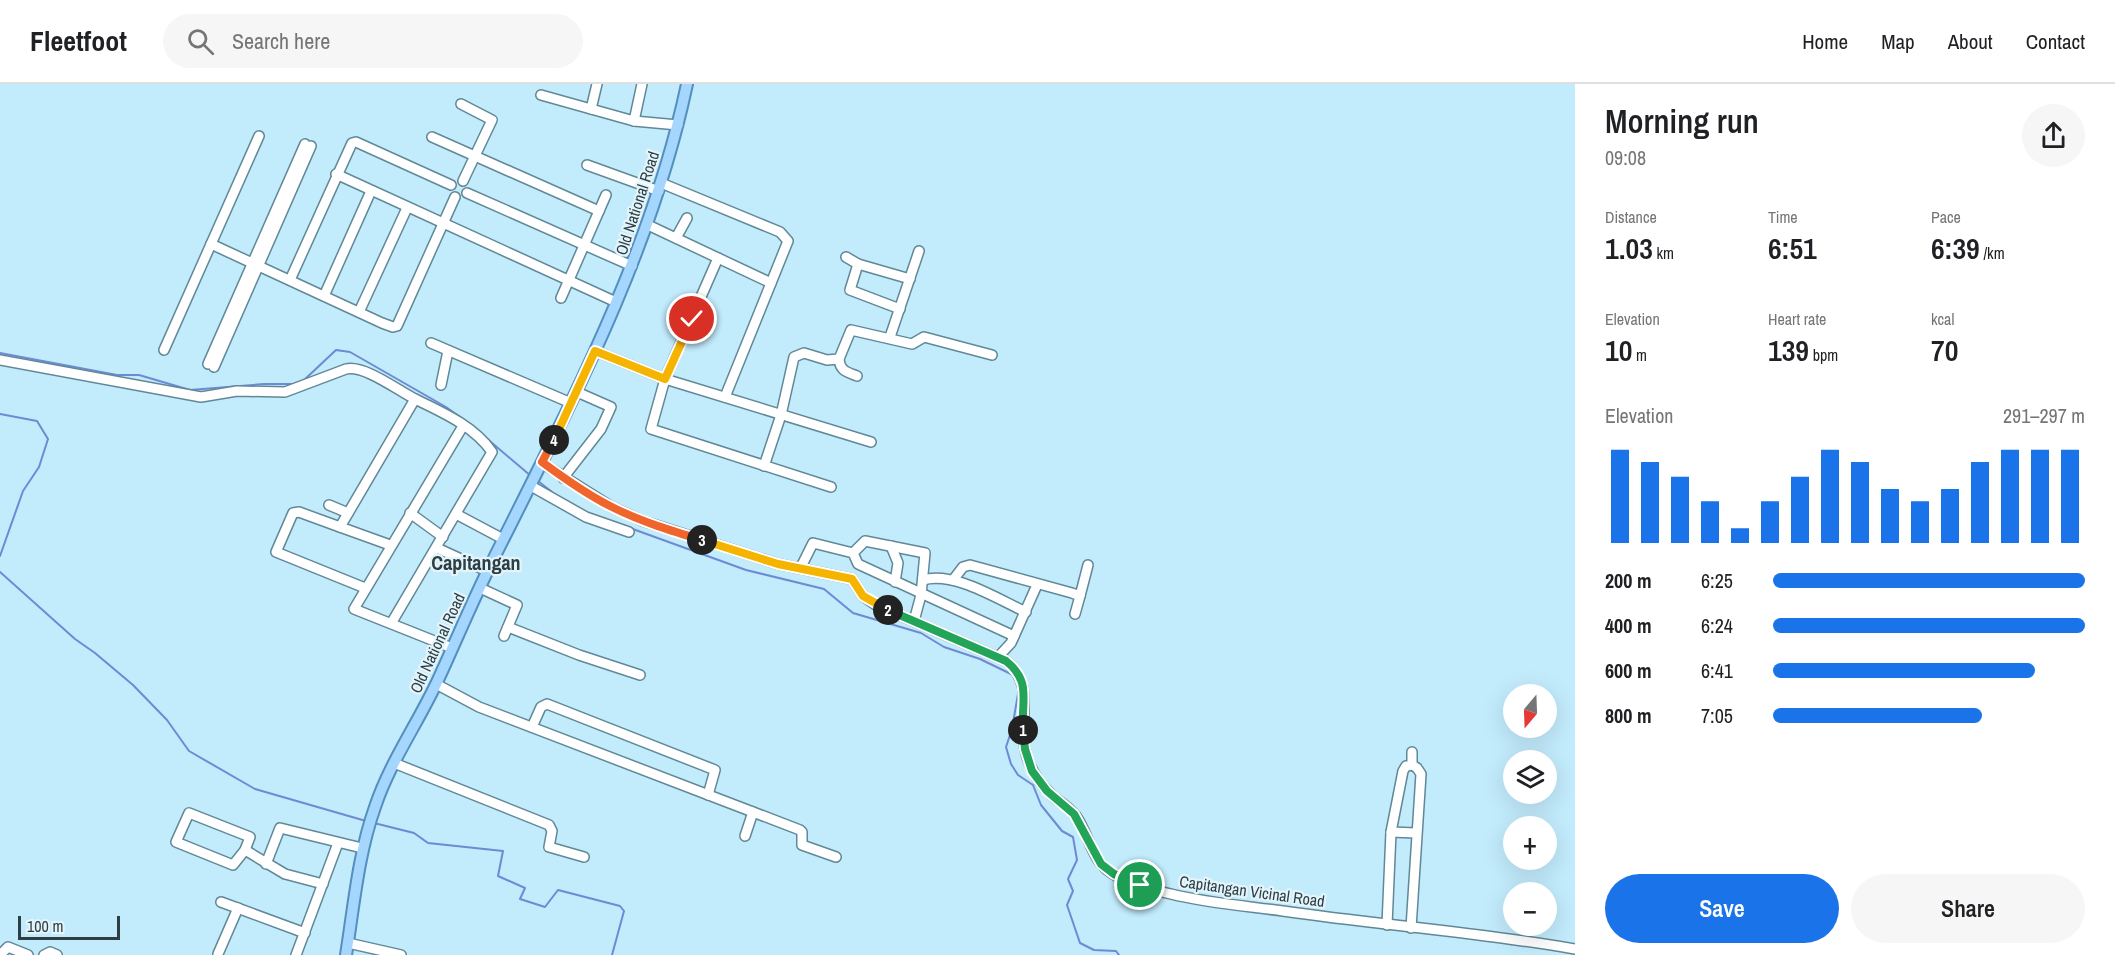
<!DOCTYPE html>
<html lang="en">
<head>
<meta charset="utf-8">
<style>
  body { margin:0; font-family:"Archivo Narrow",sans-serif; background:#f6f6f6; color:#202124; height:100vh; display:flex; flex-direction:column; font-size:22px; white-space:nowrap }
  * { box-sizing:border-box; margin:0 }
  p { font-size:20px; color:#757577 }
  .icon { flex:none; width:33px; height:33px; fill:none; stroke:currentColor; stroke-width:2; stroke-linecap:round; stroke-linejoin:round }
  .map { position:relative; flex:1; overflow:hidden }
  .side { display:flex; flex-direction:column; background:#fff; width:540px }
  .side>* { flex:none }
  .needle { width:39px; rotate:199deg }
  .controls { position:absolute; left:1503px; top:600px; display:grid; gap:12px }
  .controls a { display:grid; place-items:center; width:54px; height:54px; border-radius:50%; background:#fff; box-shadow:0 6px 24px #0002; font-size:30px }
  .scale { position:absolute; left:18px; bottom:15px; width:102px; box-sizing:border-box; padding-left:6px; border:3px solid #2d3e44; border-top:0; font-size:16px; line-height:21px; white-space:nowrap; color:#2d3e44; -webkit-text-stroke:4px #e4f4fb; paint-order:stroke }
  .pin { position:absolute; display:grid; place-items:center; width:51px; height:51px; color:#fff; margin:-26px; border:3px solid #fff; border-radius:50%; box-shadow:0 2px 6px #0007 }
  .km { position:absolute; width:30px; height:30px; margin:-15px; border-radius:50%; background:#222; color:#fff; font-size:16px; line-height:30px; text-align:center }
  .round { display:grid; place-items:center; flex:none; width:63px; height:63px; border-radius:32px; background:#f6f6f6 }
  .headline { display:flex; align-items:center; justify-content:space-between; height:102px; padding:0 30px }
  h1 { font-size:33px; font-weight:600; line-height:45px }
  .figures { display:grid; grid-template-columns:repeat(3,1fr); gap:9px; height:102px; padding:6px 30px }
  .figures div { display:grid; align-content:center }
  .figures b { font-size:30px; font-weight:600 }
  .figures small { font-size:16px; font-weight:400 }
  .figures p { font-size:16px }
  .chart { height:168px; padding:12px 30px }
  .chart p { display:flex; justify-content:space-between }
  .chart svg { width:100%; height:108px; margin-top:6px; stroke:#1a73e8; stroke-width:6 }
  .button { display:flex; gap:12px; margin-top:auto; padding:12px 30px }
  .button a { flex:1; height:69px; border-radius:36px; background:#1a73e8; color:#fff; font-size:24px; font-weight:600; line-height:69px; text-align:center }
  .button a+a { background:#f6f6f6; color:#202124 }
  ul { padding:0 30px; list-style:none; font-size:20px }
  li { display:grid; grid-template-columns:96px 72px 1fr; align-items:center; height:45px }
  li i { height:15px; border-radius:8px; background:#1a73e8 }
  header { display:flex; align-items:center; gap:36px; box-sizing:border-box; height:84px; padding:0 30px; background:#fff; border-bottom:2px solid #e0e0e0 }
  header strong { font-size:28px }
  nav { display:flex; gap:33px; margin-inline-start:auto; font-size:21px }
  .search { width:420px; height:54px; background:#f6f6f6; display:flex; align-items:center; gap:15px; box-sizing:border-box; padding:0 21px; border-radius:33px; color:#757577; font-size:22px }
  main { display:flex; flex:1; min-height:0 }
  .map>svg:first-child { display:block }
  .lines { fill:none; stroke-linecap:round; stroke-linejoin:round }
  .stream { stroke:#6d8ad4; stroke-width:2 }
  .minor-casing { stroke:#618897; stroke-width:12 }
  .major-casing { stroke:#548fbd; stroke-width:14 }
  .minor { stroke:#fff; stroke-width:9 }
  .major { stroke:#a5d6fe; stroke-width:10 }
  .split-1-casing { stroke:#fff; stroke-width:12 }
  .split-2-casing { stroke:#fff; stroke-width:12 }
  .split-3-casing { stroke:#fff; stroke-width:12 }
  .split-4-casing { stroke:#fff; stroke-width:12 }
  .split-5-casing { stroke:#fff; stroke-width:12 }
  .split-1 { stroke:#22a559; stroke-width:8 }
  .split-2 { stroke:#22a559; stroke-width:8 }
  .split-3 { stroke:#f5b400; stroke-width:8 }
  .split-4 { stroke:#f0652b; stroke-width:8 }
  .split-5 { stroke:#f5b400; stroke-width:8 }
  .labels { text-anchor:middle; dominant-baseline:central; stroke-width:4.5; stroke-linejoin:round; paint-order:stroke }
  .street-label { font-size:16px; fill:#2d3e44; stroke:#e4f4fb }
  .quarter-label { font-size:20px; font-weight:bold; fill:#2d3e44; stroke:#e4f4fb }
</style>
</head>
<body>
<header>
<strong>Fleetfoot</strong>
<div class="search"><svg class="icon" aria-label="search" viewBox="0 0 24 24"><circle cx="10" cy="10" r="6"/><path d="M15 15l6 6"/></svg>Search here</div>
<nav><a>Home</a><a>Map</a><a>About</a><a>Contact</a></nav>
</header>
<main>
<div class="map">
<svg width="1575" height="871" viewBox="0 0 1575 871">
  <rect width="100%" height="100%" fill="#c2ebfc"/>
  <g class="lines">
    <g class="stream">
      <polyline points="0,269 117,291 139,291 190,306 264,300 295,300"/>
      <polyline points="303,297 336,266 350,268 446,323 474,343"/>
      <polyline points="0,330 37,337 48,355 39,383 23,407 0,472"/>
      <polyline points="485,353 531,392"/>
      <polyline points="538,397 552,408"/>
      <polyline points="630,444 746,486 824,505 853,529 921,549 944,563 980,575 1013,591"/>
      <polyline points="0,488 75,555 95,569 133,601 167,636 189,667 255,705 366,737"/>
      <polyline points="1019,604 1012,645 1006,663 1011,680 1018,691 1033,701 1041,721 1062,747 1073,753 1077,776 1068,795 1073,807 1067,821 1080,859 1094,866 1116,867 1119,871"/>
      <polyline points="374,739 414,749 428,759 503,767 498,792 525,804 520,815 545,823 558,806 620,822 624,827 612,871"/>
    </g>
    <defs>
      <g id="minor">
        <polyline points="597,0 591,25 634,37 678,41"/>
        <polyline points="541,11 591,25"/>
        <polyline points="461,20 492,36 463,97"/>
        <polyline points="634,37 642,0"/>
        <polyline points="432,53 599,127"/>
        <polyline points="587,81 659,107"/>
        <polyline points="336,90 616,218"/>
        <polyline points="661,99 780,148 788,157 725,313"/>
        <polyline points="467,109 632,182"/>
        <polyline points="648,141 771,199"/>
        <polyline points="676,154 687,134"/>
        <polyline points="211,160 382,239 393,243 397,242 455,113"/>
        <polyline points="846,173 858,180 910,195"/>
        <polyline points="718,174 665,295 651,345 831,403"/>
        <polyline points="858,180 850,206 900,225"/>
        <polyline points="290,196 352,59 356,58 451,101"/>
        <polyline points="324,212 371,107"/>
        <polyline points="561,214 606,111"/>
        <polyline points="359,228 407,124"/>
        <polyline points="890,253 919,167"/>
        <polyline points="431,259 571,319"/>
        <polyline points="164,266 259,52"/>
        <polyline points="595,267 665,295 871,358"/>
        <path d="M839,275C840,287 847,288 857,292"/>
        <path d="M0,276L201,313L237,307L285,308L346,285C365,281 397,306 415,315"/>
        <polyline points="208,280 305,60"/>
        <polyline points="214,283 311,62"/>
        <polyline points="441,301 448,267"/>
        <path d="M542,379L612,423L643,437L778,480L852,495L863,512L876,521L1006,577C1036,601 1018,632 1025,665C1029,685 1040,701 1055,714C1062,719 1070,725 1076,732C1086,746 1090,766 1101,780C1116,798 1149,805 1171,810C1207,819 1246,822 1283,827C1380,841 1478,848 1575,865"/>
        <polyline points="764,382 781,331 794,273 804,269 827,276 839,275 851,246 912,260 924,253 992,271"/>
        <polyline points="563,394 601,345 611,323 577,308"/>
        <polyline points="531,402 586,433 629,448"/>
        <polyline points="329,421 348,429"/>
        <polyline points="410,429 443,453"/>
        <polyline points="456,430 503,455"/>
        <polyline points="340,443 299,428 293,429 276,468 365,504"/>
        <path d="M390,461L340,443L415,315C442,328 474,342 492,368L392,538"/>
        <polyline points="891,462 898,479 895,498"/>
        <polyline points="437,464 487,487"/>
        <polyline points="853,469 865,457 925,469 921,511 914,537"/>
        <polyline points="801,483 813,459 853,469 858,480 1014,552"/>
        <path d="M923,496C954,487 997,515 1026,528"/>
        <polyline points="953,496 963,483 970,481 1072,509 1080,512 1075,530"/>
        <polyline points="480,504 517,521 504,552"/>
        <polyline points="1080,512 1088,481"/>
        <polyline points="508,543 579,571 640,591"/>
        <polyline points="452,564 354,525 463,342"/>
        <polyline points="998,573 1011,559 1037,501"/>
        <polyline points="436,600 479,623 800,746 802,748 802,761 836,773"/>
        <polyline points="532,643 541,623 547,620 715,686 708,711"/>
        <polyline points="394,679 549,741 552,747 549,763 584,773"/>
        <polygon points="189,729 250,753 245,766 233,781 176,758"/>
        <polyline points="1391,748 1416,749"/>
        <polyline points="745,752 753,728"/>
        <polyline points="245,766 285,790 323,800"/>
        <polyline points="266,780 280,744 362,764"/>
        <polyline points="221,818 305,849"/>
        <polyline points="1387,841 1391,748 1403,687 1406,682 1412,681 1412,668"/>
        <polyline points="1411,844 1421,690 1417,684 1412,681"/>
        <polyline points="348,859 401,871"/>
        <polyline points="218,870 238,824"/>
        <polyline points="0,871 8,863 28,871"/>
        <polyline points="44,871 50,868 57,871"/>
        <polyline points="296,871 338,759"/>
      </g>
      <path id="major" d="M346,871C354,821 358,771 375,723C390,678 418,639 438,596C456,557 472,518 491,480C568,325 651,171 687,0"/>
    </defs>
    <use href="#minor" class="minor-casing"/>
    <use href="#major" class="major-casing"/>
    <use href="#minor" class="minor"/>
    <use href="#major" class="major"/>
  </g>
  <g class="lines">
    <defs>
      <polyline id="split-1" points="1023,646 1025,665 1032,687 1047,707 1074,730 1101,780 1114,790 1140,801"/>
      <path id="split-2" d="M888,526L1006,577C1032,598 1021,616 1023,646"/>
      <polyline id="split-3" points="702,456 778,480 852,495 863,512 888,526"/>
      <path id="split-4" d="M554,356L542,378C565,395 589,412 614,424C642,438 672,447 702,456"/>
      <polyline id="split-5" points="554,356 595,267 665,295 692,235"/>
    </defs>
    <use href="#split-1" class="split-1-casing"/>
    <use href="#split-2" class="split-2-casing"/>
    <use href="#split-3" class="split-3-casing"/>
    <use href="#split-4" class="split-4-casing"/>
    <use href="#split-5" class="split-5-casing"/>
    <use href="#split-1" class="split-1"/>
    <use href="#split-2" class="split-2"/>
    <use href="#split-3" class="split-3"/>
    <use href="#split-4" class="split-4"/>
    <use href="#split-5" class="split-5"/>
  </g>
  <g class="labels">
    <g class="street-label">
      <text transform="translate(637 119) rotate(-72)">Old National Road</text>
      <text transform="translate(437 559) rotate(-65)">Old National Road</text>
      <text transform="translate(1252 807) rotate(8)">Capitangan Vicinal Road</text>
    </g>
    <g class="quarter-label">
      <text x="476" y="478">Capitangan</text>
    </g>
  </g>
</svg>
<div class="controls">
<a><svg class="needle" viewBox="-14 -14 28 28"><path d="M0-13l5 13h-10z" fill="#e53935"/><path d="M0 13l5-13h-10z" fill="#757577"/></svg></a>
<a><svg class="icon" aria-label="layers" viewBox="0 0 24 24"><path d="M12 4l9 5-9 5-9-5zM3 14l9 5 9-5"/></svg></a>
<a>+</a>
<a>−</a>
</div>
<div class="scale">100 m</div>
<div class="pin" style="left:1140px;top:801px;background:#1e9e55"><svg class="icon" aria-label="arrive" viewBox="0 0 24 24"><path d="M6 21V4h12l-3 4 3 4H6"/></svg></div>
<div class="pin" style="left:692px;top:235px;background:#d93025"><svg class="icon" aria-label="check" viewBox="0 0 24 24"><path d="M5 12l5 5 9-10"/></svg></div>
<b class="km" style="left:1023px;top:646px">1</b>
<b class="km" style="left:888px;top:526px">2</b>
<b class="km" style="left:702px;top:456px">3</b>
<b class="km" style="left:554px;top:356px">4</b>
</div>
<section class="side">
<div class="headline"><div><h1>Morning run</h1><p>09:08</p></div><a class="round"><svg class="icon" aria-label="share" viewBox="0 0 24 24"><path d="M12 15V3M7 8l5-5 5 5M5 13v7h14v-7"/></svg></a></div>
<div class="figures">
<div><p>Distance</p><b>1.03<small> km</small></b></div>
<div><p>Time</p><b>6:51</b></div>
<div><p>Pace</p><b>6:39<small> /km</small></b></div>
</div>
<div class="figures">
<div><p>Elevation</p><b>10<small> m</small></b></div>
<div><p>Heart rate</p><b>139<small> bpm</small></b></div>
<div><p>kcal</p><b>70</b></div>
</div>
<div class="chart"><p><span>Elevation</span>291–297 m</p>
<svg viewBox="0 0 160 44" preserveAspectRatio="none"><path d="M5 44V6M15 44V11M25 44V17M35 44V27M45 44V38M55 44V27M65 44V17M75 44V6M85 44V11M95 44V22M105 44V27M115 44V22M125 44V11M135 44V6M145 44V6M155 44V6"/></svg>
</div>
<ul>
<li><b>200 m</b>6:25<i style="width:100%"></i></li>
<li><b>400 m</b>6:24<i style="width:100%"></i></li>
<li><b>600 m</b>6:41<i style="width:84%"></i></li>
<li><b>800 m</b>7:05<i style="width:67%"></i></li>
</ul>
<div class="button"><a>Save</a><a>Share</a></div>
</section>
</main>
</body>
</html>
